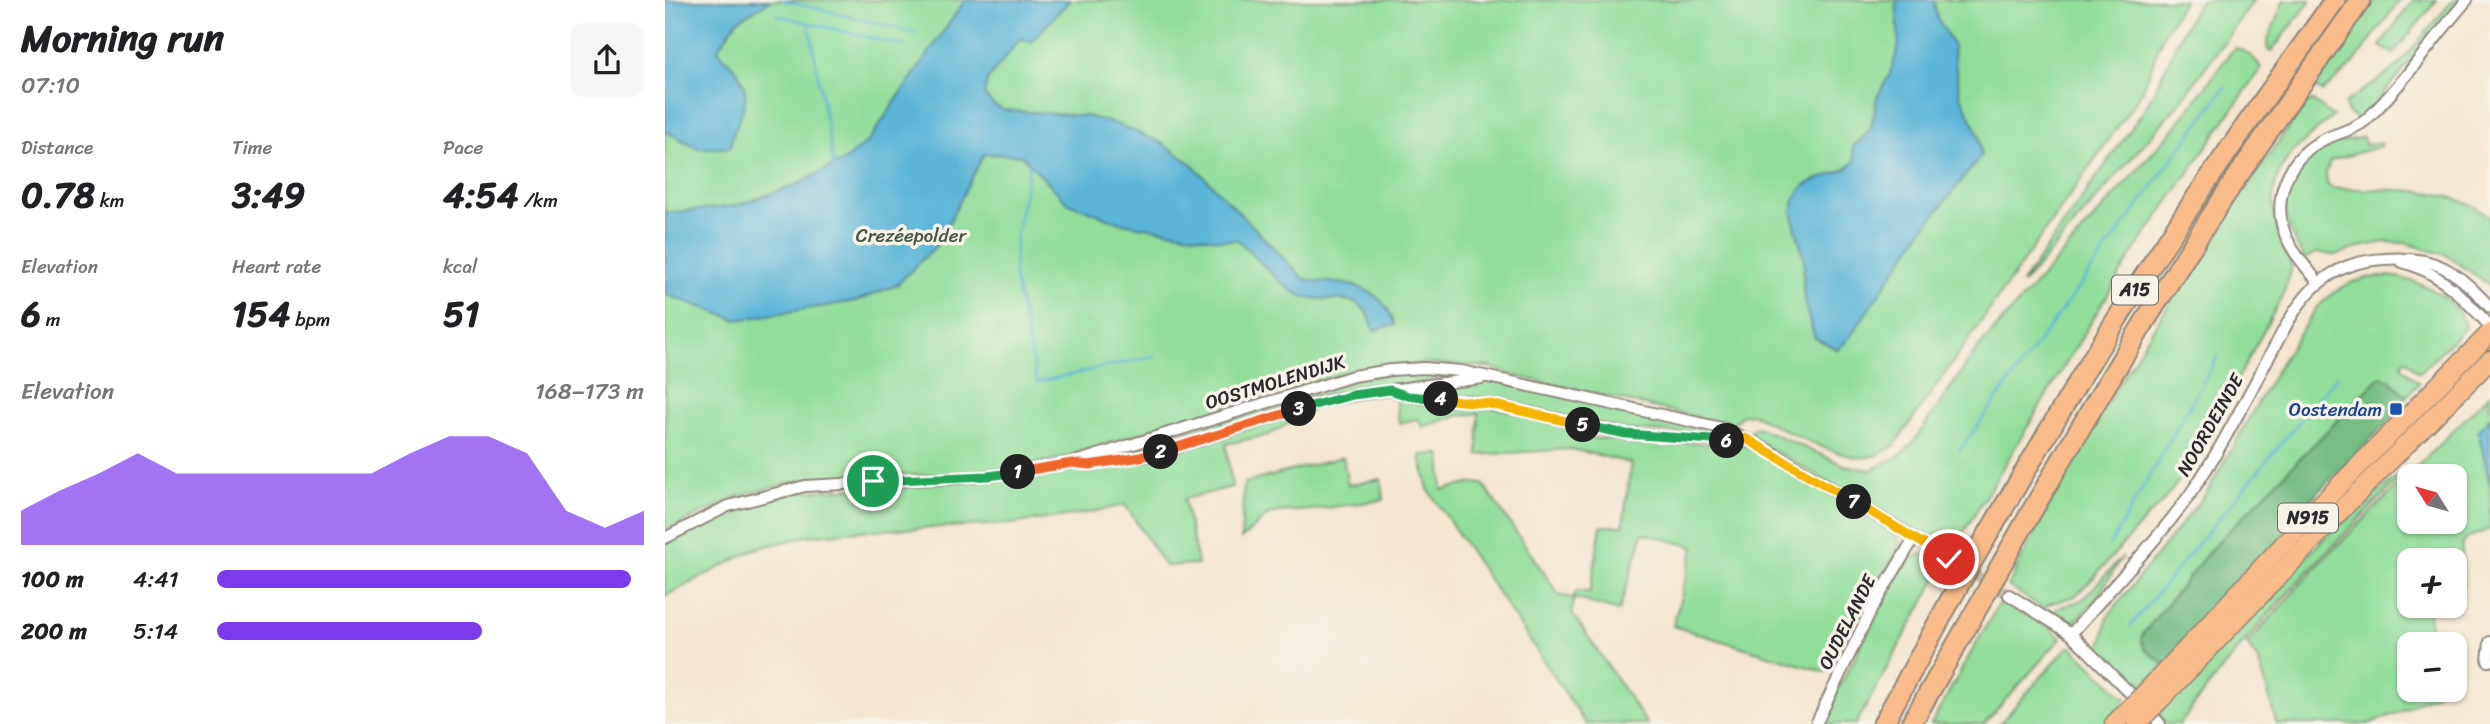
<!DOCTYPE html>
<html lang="en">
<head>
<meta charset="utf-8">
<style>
  body { margin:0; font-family:Sriracha,sans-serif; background:#f6f6f6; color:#202124; height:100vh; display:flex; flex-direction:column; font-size:26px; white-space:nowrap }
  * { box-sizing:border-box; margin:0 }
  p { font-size:23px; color:#757577 }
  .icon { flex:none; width:38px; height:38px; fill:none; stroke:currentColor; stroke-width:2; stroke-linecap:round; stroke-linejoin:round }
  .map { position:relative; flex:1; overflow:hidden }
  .sheet { display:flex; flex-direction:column; background:#fff; width:665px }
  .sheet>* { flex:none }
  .needle { width:46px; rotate:307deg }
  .fabs { position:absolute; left:1732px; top:464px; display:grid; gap:14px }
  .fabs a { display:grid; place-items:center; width:70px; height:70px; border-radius:14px; background:#fff; box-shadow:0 2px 5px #0004; font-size:35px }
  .pin { position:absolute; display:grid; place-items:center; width:60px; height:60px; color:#fff; margin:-30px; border:4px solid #fff; border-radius:50%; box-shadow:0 2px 7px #0007 }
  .km { position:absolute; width:35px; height:35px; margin:-18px; border-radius:50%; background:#222; color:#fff; font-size:19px; line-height:35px; text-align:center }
  .round { display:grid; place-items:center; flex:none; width:74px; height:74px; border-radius:14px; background:#f6f6f6 }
  .head { display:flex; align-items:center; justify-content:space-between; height:119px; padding:0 21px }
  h1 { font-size:38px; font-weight:800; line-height:52px }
  .metrics { display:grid; grid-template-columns:repeat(3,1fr); gap:10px; height:119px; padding:7px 21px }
  .metrics div { display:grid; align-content:center }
  .metrics b { font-size:35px; font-weight:800 }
  .metrics small { font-size:19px; font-weight:400 }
  .metrics p { font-size:19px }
  .chart { height:196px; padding:14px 21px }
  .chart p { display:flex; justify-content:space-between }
  .chart svg { width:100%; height:126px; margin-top:7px; fill:#7c3aed; opacity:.7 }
  ul { padding:0 21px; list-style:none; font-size:23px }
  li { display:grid; grid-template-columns:112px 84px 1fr; align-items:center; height:52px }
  li i { height:18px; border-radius:9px; background:#7c3aed }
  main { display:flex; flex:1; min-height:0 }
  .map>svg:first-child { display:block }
  .green { fill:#91de9b; stroke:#5e8463; stroke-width:2; fill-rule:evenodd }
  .forest { fill:#74bd83; stroke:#507457; stroke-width:2 }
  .water { fill:#5ab5d8; stroke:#427082; stroke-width:2 }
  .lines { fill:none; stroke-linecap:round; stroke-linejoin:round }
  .stream { stroke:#5ab5d8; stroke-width:2.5 }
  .minor-tunnel { stroke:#ccc1af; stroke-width:10; stroke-dasharray:10 5; stroke-linecap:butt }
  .minor-casing { stroke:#90887e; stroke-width:14 }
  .primary-casing { stroke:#90887e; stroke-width:21 }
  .motorway-casing { stroke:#90887e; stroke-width:23 }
  .minor { stroke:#fff; stroke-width:10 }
  .primary { stroke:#f9bc8a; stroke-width:18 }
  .motorway { stroke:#f9bc8a; stroke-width:19 }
  .primary-bridge-casing { stroke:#90887e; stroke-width:21; stroke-linecap:butt }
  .motorway-bridge-casing { stroke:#90887e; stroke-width:23; stroke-linecap:butt }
  .primary-bridge { stroke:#f9bc8a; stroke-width:18 }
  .motorway-bridge { stroke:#f9bc8a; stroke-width:19 }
  .split-1-casing { stroke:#fff; stroke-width:14 }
  .split-2-casing { stroke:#fff; stroke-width:14 }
  .split-3-casing { stroke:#fff; stroke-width:14 }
  .split-4-casing { stroke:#fff; stroke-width:14 }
  .split-5-casing { stroke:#fff; stroke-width:14 }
  .split-6-casing { stroke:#fff; stroke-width:14 }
  .split-7-casing { stroke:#fff; stroke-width:14 }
  .split-8-casing { stroke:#fff; stroke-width:14 }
  .split-1 { stroke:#22a559; stroke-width:9 }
  .split-2 { stroke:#f0652b; stroke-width:9 }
  .split-3 { stroke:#f0652b; stroke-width:9 }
  .split-4 { stroke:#22a559; stroke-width:9 }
  .split-5 { stroke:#f5b400; stroke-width:9 }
  .split-6 { stroke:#22a559; stroke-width:9 }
  .split-7 { stroke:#f5b400; stroke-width:9 }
  .split-8 { stroke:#f5b400; stroke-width:9 }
  .transit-dot { fill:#1a4fb4; stroke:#f7f3e8; stroke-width:2.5 }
  .labels { text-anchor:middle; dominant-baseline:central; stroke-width:7; stroke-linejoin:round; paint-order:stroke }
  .shield { fill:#f7f3e8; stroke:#686764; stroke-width:2 }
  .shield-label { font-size:18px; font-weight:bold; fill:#2b2b2b }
  .park-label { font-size:19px; fill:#445847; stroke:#f7f3e8 }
  .street-label { font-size:19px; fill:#2b2b2b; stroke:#f7f3e8 }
  .transit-label { font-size:19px; fill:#164399; stroke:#f7f3e8; text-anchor:end }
</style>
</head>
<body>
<main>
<section class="sheet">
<div class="head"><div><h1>Morning run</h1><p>07:10</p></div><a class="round"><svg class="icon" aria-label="share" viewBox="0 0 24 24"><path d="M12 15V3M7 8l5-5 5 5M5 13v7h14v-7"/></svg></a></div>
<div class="metrics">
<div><p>Distance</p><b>0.78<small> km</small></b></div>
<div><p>Time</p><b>3:49</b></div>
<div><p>Pace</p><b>4:54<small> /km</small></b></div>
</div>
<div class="metrics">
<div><p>Elevation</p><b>6<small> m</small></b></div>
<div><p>Heart rate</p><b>154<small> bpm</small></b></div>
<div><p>kcal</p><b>51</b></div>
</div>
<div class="chart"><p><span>Elevation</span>168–173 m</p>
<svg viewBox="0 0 160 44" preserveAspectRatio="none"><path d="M0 44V32L10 25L20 19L30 12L40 19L50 19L60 19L70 19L80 19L90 19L100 12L110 6L120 6L130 12L140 32L150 38L160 32V44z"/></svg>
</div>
<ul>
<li><b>100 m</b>4:41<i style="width:97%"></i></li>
<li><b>200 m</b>5:14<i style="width:62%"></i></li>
</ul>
</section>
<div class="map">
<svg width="1825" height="724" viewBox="0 0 1825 724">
  <rect width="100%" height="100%" fill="#f7f3e8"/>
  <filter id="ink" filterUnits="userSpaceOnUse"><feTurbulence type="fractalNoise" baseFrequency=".0143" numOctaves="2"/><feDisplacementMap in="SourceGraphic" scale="14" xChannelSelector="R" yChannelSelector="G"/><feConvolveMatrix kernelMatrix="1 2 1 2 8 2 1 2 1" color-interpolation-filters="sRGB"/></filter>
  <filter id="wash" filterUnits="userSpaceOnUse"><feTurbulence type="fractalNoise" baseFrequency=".00686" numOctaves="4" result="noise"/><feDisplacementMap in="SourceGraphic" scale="28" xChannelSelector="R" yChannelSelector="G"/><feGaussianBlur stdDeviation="1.57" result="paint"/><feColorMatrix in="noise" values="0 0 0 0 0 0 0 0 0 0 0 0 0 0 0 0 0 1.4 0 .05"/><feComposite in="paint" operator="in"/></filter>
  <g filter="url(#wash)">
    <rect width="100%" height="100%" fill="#f4e6d0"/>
    <g class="green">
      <path d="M0,0H1519L1498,35L1477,92L1229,446C1221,450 1214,455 1204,457C1177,462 1113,426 1087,414L1077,415L1069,423L1063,424L851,376L825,367L757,363L687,371L475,433L398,458L353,468L307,473L158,478L127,482L74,496L0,531Z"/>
      <path d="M1536,0H1589L1516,101L1358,284L1357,283L1477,113C1500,77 1511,35 1536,0Z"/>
      <polygon points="1619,0 1646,0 1606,52 1603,50 1602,43"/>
      <polygon points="1709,0 1735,0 1688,64 1657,92 1650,87"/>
      <polygon points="1748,0 1772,0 1728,54 1715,46"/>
      <polygon points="1788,0 1796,0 1703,112 1693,119 1682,113 1680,103 1733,66"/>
      <path d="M1569,48C1579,49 1591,59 1596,68L1468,253L1286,553L1089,439L1086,434L1087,429L1093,427L1179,465L1206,470L1236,455L1249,441L1313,348L1508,130Z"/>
      <path d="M1648,101L1668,116C1655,128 1639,140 1627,153C1596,189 1609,228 1627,267L1617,297L1526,465L1496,504L1482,517L1422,585L1410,596L1384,604L1379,609L1343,586C1425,415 1533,257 1641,102Z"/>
      <path d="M1698,137L1700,145L1715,143L1716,146L1665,161L1661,174L1662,184L1667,188C1721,192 1779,182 1825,217V285L1781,255L1740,243L1720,242L1699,246L1671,255L1650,253L1640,259C1613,217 1608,173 1660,148C1672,142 1685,140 1698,137Z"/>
      <path d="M1724,276C1752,279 1794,297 1800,328L1754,373L1741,360L1737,364V367L1754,383L1742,396L1724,380L1716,377L1547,548L1478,634L1480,649L1500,665L1471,690L1431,651L1437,643L1443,616L1542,492L1615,364L1651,308L1670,292L1685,283L1701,278Z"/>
      <path d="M770,372L799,374C676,395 558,439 434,459L689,379L735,373Z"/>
      <polygon points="825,379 1064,435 960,430 813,397 741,391"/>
      <path d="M1825,394V418L1813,430L1825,485V529L1804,537L1797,544L1798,584L1796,596L1790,597V560H1745V606H1766L1764,608L1766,644H1745V690H1771L1772,694L1753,702L1740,710L1703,724H1612L1594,662L1582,644L1652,566ZM1745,476H1790V522H1745Z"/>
      <path d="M730,397L818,405L895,423L921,438L1077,445L1084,447L1216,524C1226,531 1235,535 1234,547L1160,672L1008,626L1029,547L978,533L954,611L909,598L907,613L982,724H921L769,498L763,489L755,455L776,454L777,490L808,483L818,484L894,595L908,598L911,591L925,592L936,526H958L966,463L906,449L813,455L814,413L792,416L757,427L753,419L734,423Z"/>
      <polygon points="656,405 603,435 561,444 567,487 519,499 533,564 500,566 460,505 422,513 345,524 194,531 142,536 90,549 0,596 0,542 58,513 129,492 347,478 492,457"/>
      <polygon points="678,457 683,485 716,479 719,500 646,510 613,512 603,515 576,539 579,483"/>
      <path d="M1732,476L1735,478C1657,556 1579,634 1515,724H1501L1492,713L1659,538Z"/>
      <polygon points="1256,554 1266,556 1280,563 1191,724 1155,724 1231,577 1245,558"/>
      <polygon points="1458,556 1429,602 1410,621 1395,621 1387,614 1393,608 1417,600"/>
      <polygon points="1338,596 1376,620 1396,638 1319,724 1266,724"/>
      <polygon points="1403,647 1407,647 1461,699 1444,724 1334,724"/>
    </g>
    <polygon class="forest" points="1716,376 1724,380 1742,396 1728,410 1731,414 1633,512 1617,540 1500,665 1480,649 1476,640 1478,634 1547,548"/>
    <g class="water">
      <path d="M0,0H106L72,21L53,49C58,59 68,64 74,74C91,106 69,117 65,148H32L0,131Z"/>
      <path d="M300,0H405L366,42L356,38L323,79L319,94L327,104L338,110L421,116L451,124L493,141L526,163L638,278C647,282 655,281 665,282C696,284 720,294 730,325L709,330C696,280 659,311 629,292C609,279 591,257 573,240H557L456,223L403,203L356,155L319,154L273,244L232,285L192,301L72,320L0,294V213L70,206L131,185L180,160L204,140Z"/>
      <path d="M1231,0H1269L1272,17L1287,43L1295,94L1314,135L1316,156L1257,231L1185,337L1173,350L1150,338C1144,319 1137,300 1138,280C1138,274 1139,269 1139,264C1139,239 1114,208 1138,187C1154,174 1177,177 1190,161L1188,147L1206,129L1212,97L1224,76L1234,46Z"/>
      <polygon points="1825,418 1825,485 1813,430"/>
    </g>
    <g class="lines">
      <g class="stream">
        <polyline points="118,0 251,33"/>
        <polyline points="111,15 240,46"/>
        <polyline points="144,24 169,166"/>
        <polyline points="365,163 351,237 349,274 372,382 490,356"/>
        <polyline points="1294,451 1560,87"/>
        <polyline points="1445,545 1553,356"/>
        <polyline points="1466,625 1672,376"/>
      </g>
    </g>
  </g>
  <g filter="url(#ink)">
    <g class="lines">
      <polyline class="minor-tunnel" points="1284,559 1344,595"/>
      <defs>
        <g id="minor">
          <path d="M1737,262C1774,271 1800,299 1825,326"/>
          <path d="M1654,283C1642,268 1627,252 1620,234C1607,200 1622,160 1654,142C1669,133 1689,131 1702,119C1739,83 1768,39 1802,0"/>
          <polyline points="728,391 743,396 825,404 961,434 1073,442 1080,438"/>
          <polyline points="414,463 424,465 490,454 653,403 688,395 817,378"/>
          <polyline points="0,538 63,506 140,486 323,476 407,463 688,376 726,370 759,368 796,371 1061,429 1103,450 1284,559"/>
          <polyline points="1344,595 1406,634 1466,694"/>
          <path d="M1406,634C1445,589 1492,541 1526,493C1556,449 1580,401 1605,355C1619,330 1631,303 1652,285C1671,268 1695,260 1720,259C1772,255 1791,271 1825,307"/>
          <polyline points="1825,642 1823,661 1825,661"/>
          <polyline points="1490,718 1495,724"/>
          <polyline points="1151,724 1206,610 1249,538"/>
        </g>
        <g id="primary">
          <polyline points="1484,689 1656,504 1825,333"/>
          <polyline points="1495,700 1684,502 1825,360"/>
          <polyline points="1449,724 1461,712"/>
        </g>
        <g id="motorway">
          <path d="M1312,553C1364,465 1415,375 1471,289C1534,190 1602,95 1670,0"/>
          <path d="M1335,567C1404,445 1475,326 1551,209C1597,138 1647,69 1696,0"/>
          <polyline points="1218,724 1293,586"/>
          <polyline points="1246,724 1317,600"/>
        </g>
      </defs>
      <use href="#minor" class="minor-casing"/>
      <use href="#primary" class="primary-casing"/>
      <use href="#motorway" class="motorway-casing"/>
      <use href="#minor" class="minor"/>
      <use href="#primary" class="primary"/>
      <use href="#motorway" class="motorway"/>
      <defs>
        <g id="primary-bridge">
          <polyline points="1461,712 1484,689"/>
          <polyline points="1472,723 1495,700"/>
        </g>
        <g id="motorway-bridge">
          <polyline points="1293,586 1312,553"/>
          <polyline points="1317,600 1335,567"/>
        </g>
      </defs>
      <use href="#primary-bridge" class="primary-bridge-casing"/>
      <use href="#motorway-bridge" class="motorway-bridge-casing"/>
      <use href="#primary-bridge" class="primary-bridge"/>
      <use href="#motorway-bridge" class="motorway-bridge"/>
    </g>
  </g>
  <g class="lines" filter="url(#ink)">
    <defs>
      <polyline id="split-1" points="208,481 323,476 353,472"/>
      <polyline id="split-2" points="353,472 407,463 424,465 470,458 496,452"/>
      <polyline id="split-3" points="496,452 634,409"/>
      <polyline id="split-4" points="634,409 688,395 725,390 743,396 776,399"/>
      <polyline id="split-5" points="776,399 825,404 918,425"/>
      <polyline id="split-6" points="918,425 961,434 1062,441"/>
      <polyline id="split-7" points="1062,441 1073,442 1080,438 1189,502"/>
      <polyline id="split-8" points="1189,502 1284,559"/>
    </defs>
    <use href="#split-1" class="split-1-casing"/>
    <use href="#split-2" class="split-2-casing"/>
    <use href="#split-3" class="split-3-casing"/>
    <use href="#split-4" class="split-4-casing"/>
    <use href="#split-5" class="split-5-casing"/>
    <use href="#split-6" class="split-6-casing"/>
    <use href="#split-7" class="split-7-casing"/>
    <use href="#split-8" class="split-8-casing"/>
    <use href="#split-1" class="split-1"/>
    <use href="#split-2" class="split-2"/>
    <use href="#split-3" class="split-3"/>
    <use href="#split-4" class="split-4"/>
    <use href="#split-5" class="split-5"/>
    <use href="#split-6" class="split-6"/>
    <use href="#split-7" class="split-7"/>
    <use href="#split-8" class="split-8"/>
  </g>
  <rect class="transit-dot" x="1724" y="402" width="14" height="14" rx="3.5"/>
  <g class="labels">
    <g class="shield">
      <rect x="1447" y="275.5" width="46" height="29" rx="5"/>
      <rect x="1613" y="503.5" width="60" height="29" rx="5"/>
    </g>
    <g class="shield-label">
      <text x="1470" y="290">A15</text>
      <text x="1643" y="518">N915</text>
    </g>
    <g class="park-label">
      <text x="246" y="235">Crezéepolder</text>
    </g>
    <g class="street-label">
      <text transform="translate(610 382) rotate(-17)">OOSTMOLENDIJK</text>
      <text transform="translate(1545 425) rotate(-60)">NOORDEINDE</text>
      <text transform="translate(1182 622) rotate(-63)">OUDELANDE</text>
    </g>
    <g class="transit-label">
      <text x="1717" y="409">Oostendam</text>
    </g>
  </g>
</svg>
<div class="fabs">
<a><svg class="needle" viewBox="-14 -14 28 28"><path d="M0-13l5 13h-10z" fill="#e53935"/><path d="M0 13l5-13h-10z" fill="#757577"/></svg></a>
<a>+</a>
<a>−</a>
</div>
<div class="pin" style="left:208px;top:481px;background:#1e9e55"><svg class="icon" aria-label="arrive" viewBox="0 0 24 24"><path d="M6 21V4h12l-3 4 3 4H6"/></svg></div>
<div class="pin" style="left:1284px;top:559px;background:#d93025"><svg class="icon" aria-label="check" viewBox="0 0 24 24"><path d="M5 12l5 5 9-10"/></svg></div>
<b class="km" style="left:353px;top:472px">1</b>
<b class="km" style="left:496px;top:452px">2</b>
<b class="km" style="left:634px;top:409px">3</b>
<b class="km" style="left:776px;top:399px">4</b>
<b class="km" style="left:918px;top:425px">5</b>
<b class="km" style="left:1062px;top:441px">6</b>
<b class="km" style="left:1189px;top:502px">7</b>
</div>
</main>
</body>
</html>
